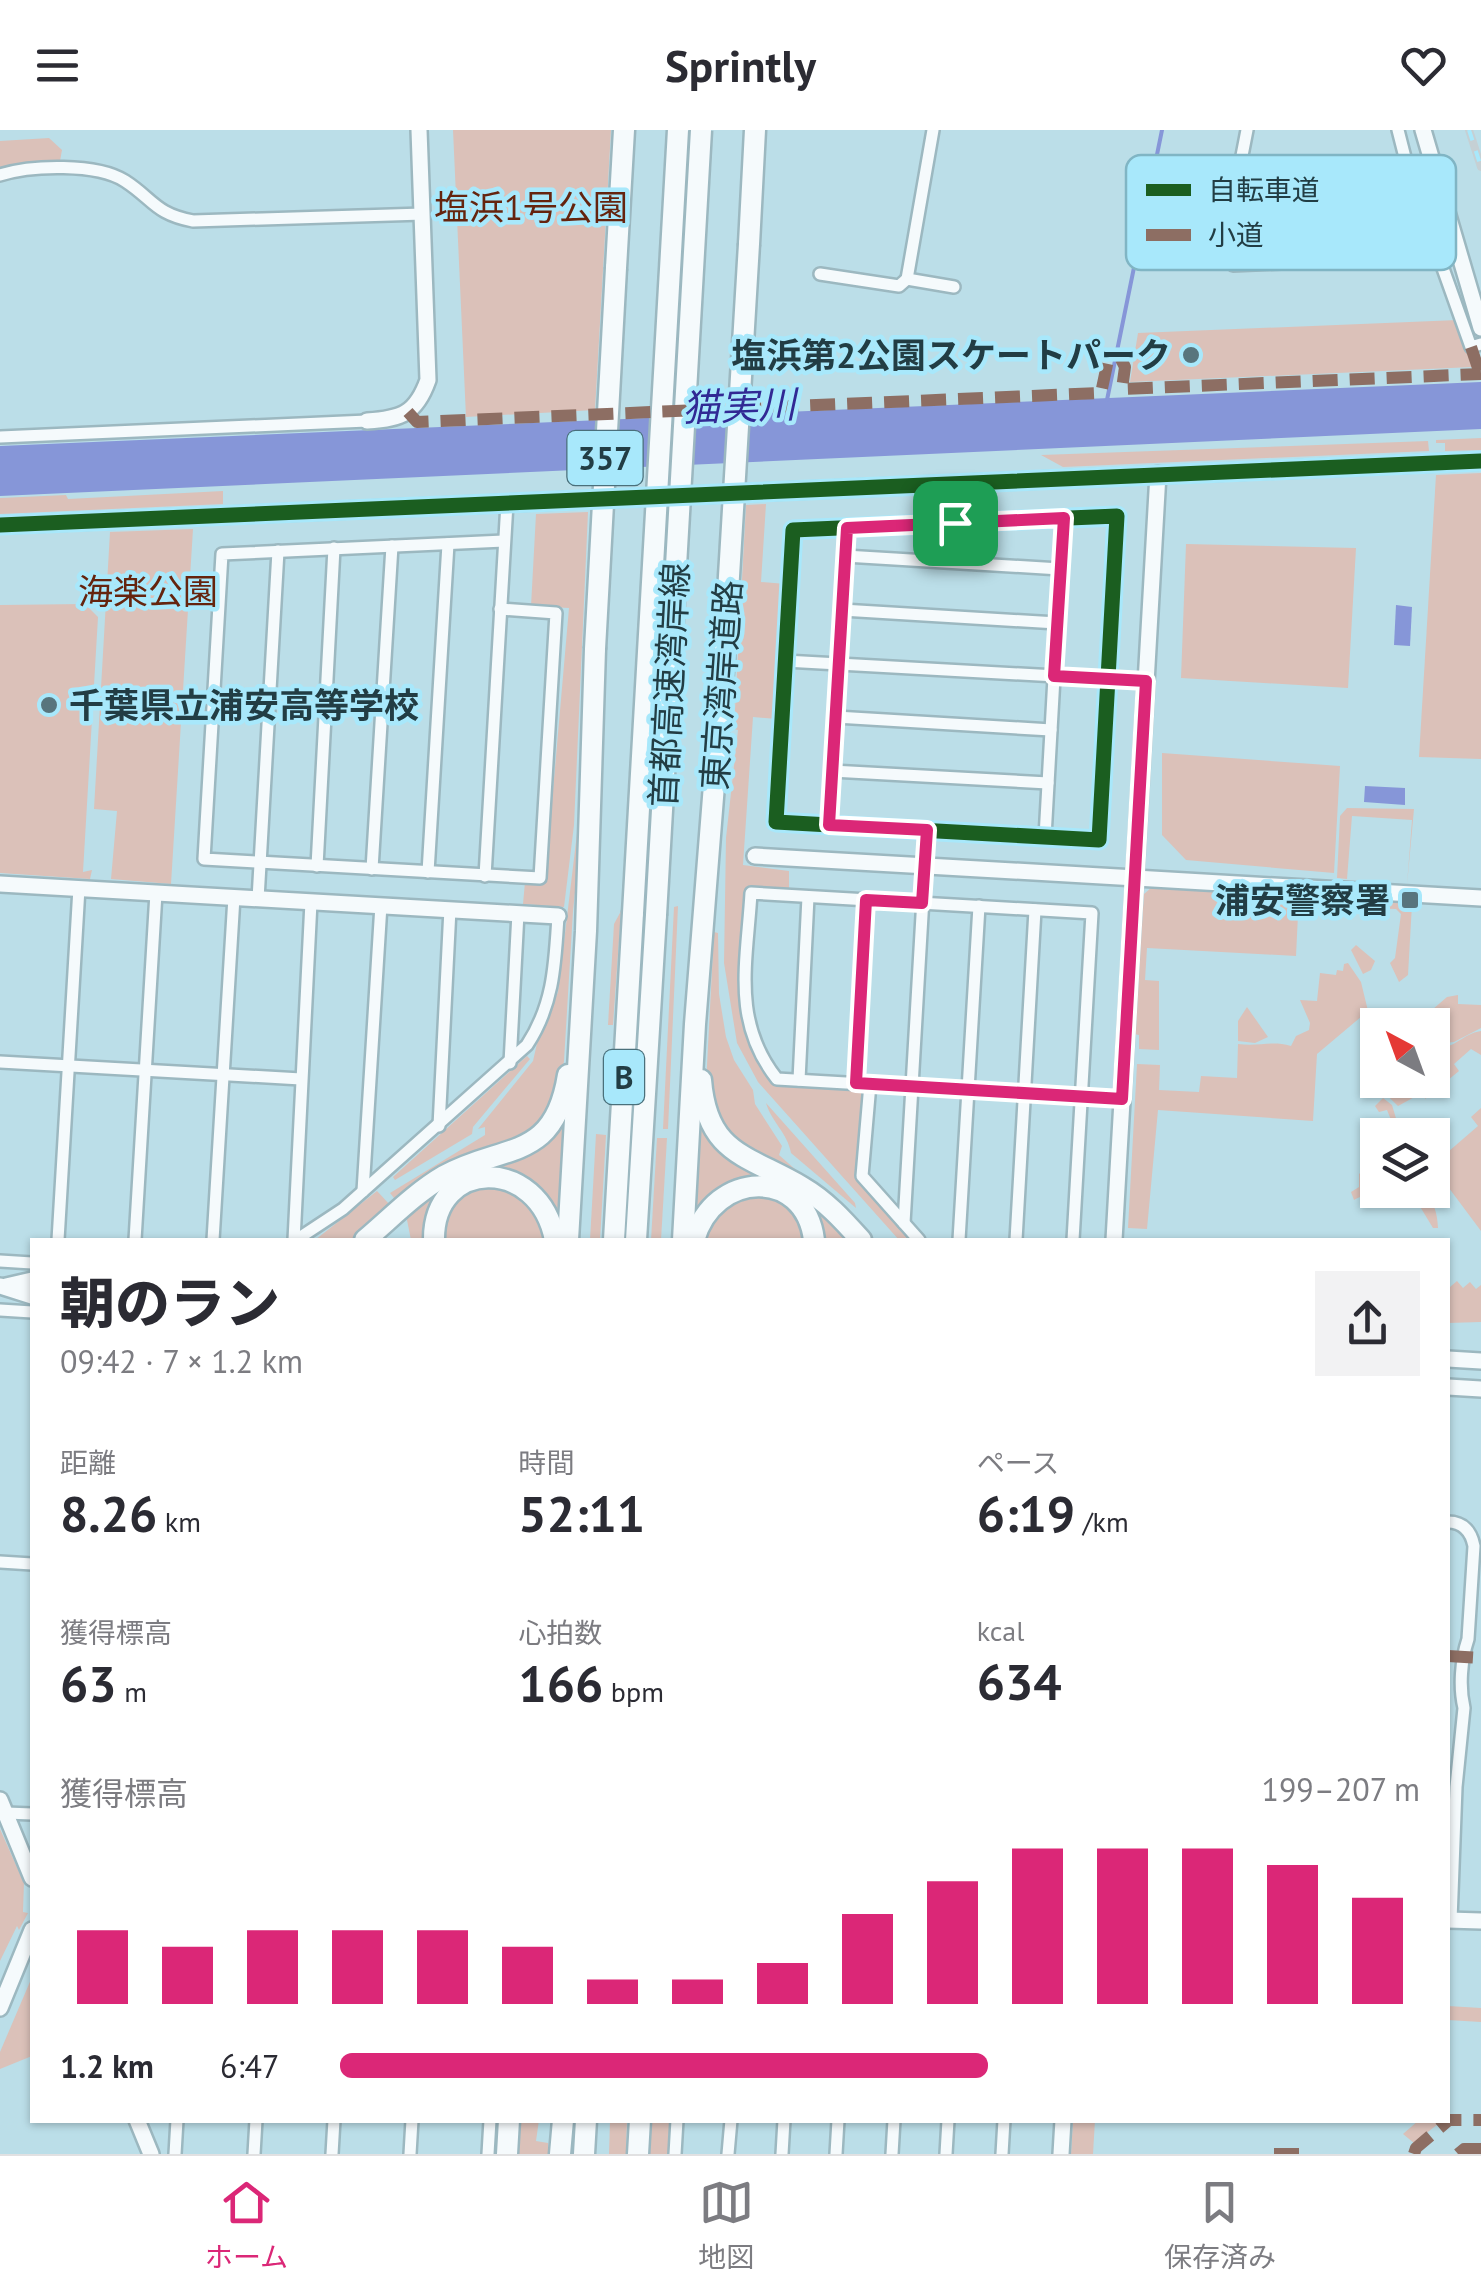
<!DOCTYPE html>
<html lang="ja">
<head>
<meta charset="utf-8">
<style>
  body { margin:0; font-family:"PT Sans","Noto Sans JP",sans-serif; background:#f2f2f3; color:#2b2b33; height:100vh; display:flex; flex-direction:column; font-size:38px; white-space:nowrap }
  * { box-sizing:border-box; margin:0 }
  p { font-size:32px; color:#7c7c81 }
  .icon { flex:none; width:55px; height:55px; fill:none; stroke:currentColor; stroke-width:2; stroke-linecap:round; stroke-linejoin:round }
  .map { position:relative; flex:1; overflow:hidden }
  .drawer { position:absolute; left:30px; top:1108px; width:1420px; height:885px; display:flex; flex-direction:column; background:#fff; border-radius:0px; box-shadow:0 2px 8px #0004 }
  .drawer>* { flex:none }
  .needle { width:65px; rotate:319deg }
  .tools { position:absolute; left:1360px; top:878px; display:grid; gap:20px }
  .tools a { display:grid; place-items:center; width:90px; height:90px; border-radius:0px; background:#fff; box-shadow:0 2px 8px #0004; font-size:50px }
  .pin { position:absolute; display:grid; place-items:center; width:85px; height:85px; color:#fff; margin:-42px; border-radius:20px; box-shadow:0 5px 15px #0006 }
  .round { display:grid; place-items:center; flex:none; width:105px; height:105px; border-radius:0px; background:#f2f2f3 }
  .summary { display:flex; align-items:center; justify-content:space-between; height:170px; padding:0 30px }
  h1 { font-size:55px; font-weight:800; line-height:75px }
  .metrics { display:grid; grid-template-columns:repeat(3,1fr); gap:15px; height:170px; padding:10px 30px }
  .metrics div { display:grid; align-content:center }
  .metrics b { font-size:50px; font-weight:800 }
  .metrics small { font-size:28px; font-weight:400 }
  .metrics p { font-size:28px }
  .chart { height:280px; padding:20px 30px }
  .chart p { display:flex; justify-content:space-between }
  .chart svg { width:100%; height:180px; margin-top:10px; stroke:#db2777; stroke-width:6 }
  ul { padding:0 30px; list-style:none; font-size:32px }
  li { display:grid; grid-template-columns:160px 120px 1fr; align-items:center; height:75px }
  li i { height:25px; border-radius:12px; background:#db2777 }
  header { display:flex; justify-content:space-between; align-items:center; height:130px; padding:0 30px; background:#fff; font-size:45px; font-weight:800 }
  .tabs { display:flex; justify-content:space-around; align-items:center; height:140px; border-top:2px solid #e1e1e2; background:#fff; font-size:28px; color:#7c7c81 }
  .tabs a { display:grid; justify-items:center; gap:5px }
  .tabs .selected { color:#db2777 }
  .map>svg:first-child { display:block }
  .green { fill:#dbc1b9 }
  .water { fill:#8696d8 }
  .lines { fill:none; stroke-linecap:round; stroke-linejoin:round }
  .stream { stroke:#8696d8; stroke-width:4 }
  .street-casing { stroke:#9cb8c0; stroke-width:16 }
  .secondary-casing { stroke:#9cb8c0; stroke-width:20 }
  .highway-casing { stroke:#9cb8c0; stroke-width:25 }
  .street { stroke:#f5fafc; stroke-width:11 }
  .secondary { stroke:#f5fafc; stroke-width:15 }
  .highway { stroke:#f5fafc; stroke-width:20 }
  .rail-casing { stroke:#c5d0d4; stroke-width:8 }
  .rail { stroke:#a8e8fb; stroke-width:4; stroke-dasharray:11; stroke-linecap:butt }
  .highway-bridge-casing { stroke:#9cb8c0; stroke-width:25; stroke-linecap:butt }
  .highway-bridge { stroke:#f5fafc; stroke-width:20 }
  .quiet { stroke:#8d6e63; stroke-width:12; stroke-dasharray:25 12; stroke-linecap:butt }
  .cycleway-casing { stroke:#a8e8fb; stroke-width:21 }
  .cycleway { stroke:#1b5e20; stroke-width:15 }
  .route-casing { stroke:#fff; stroke-width:20 }
  .route { stroke:#db2777; stroke-width:12 }
  .poi-dot { fill:#58757d; stroke:#a8e8fb; stroke-width:4 }
  .labels { text-anchor:middle; dominant-baseline:central; stroke-width:9; stroke-linejoin:round; paint-order:stroke }
  .shield { fill:#a8e8fb; stroke:#4a707b; stroke-width:2.5 }
  .shield-label { font-size:32px; font-weight:bold; fill:#223d44 }
  .park-label { font-size:35px; fill:#65240e; stroke:#a8e8fb }
  .poi-label { font-size:35px; font-weight:bold; fill:#223d44; stroke:#a8e8fb; text-anchor:end }
  .street-label { font-size:35px; fill:#223d44; stroke:#a8e8fb }
  .water-label { font-size:38px; font-style:italic; fill:#312994; stroke:#a8e8fb }
  .key { fill:#a8e8fb; stroke:#80b5c4; stroke-width:2.5 }
  .key-label { font-size:28px; fill:#223d44 }
</style>
</head>
<body>
<header><svg class="icon" aria-label="menu" viewBox="0 0 24 24"><path d="M4 6h16M4 12h16M4 18h16"/></svg>Sprintly<svg class="icon" aria-label="heart" viewBox="0 0 24 24"><path d="M12 20l-8-8c-3-5 5-10 8-4 3-6 11-1 8 4z"/></svg></header>
<div class="map">
<svg width="1481" height="2024" viewBox="0 0 1481 2024">
  <rect width="100%" height="100%" fill="#bbdee8"/>
  <g class="green">
    <polygon points="453,0 611,0 595,280 466,287"/>
    <polygon points="49,8 62,20 60,31 0,37 0,11"/>
    <polygon points="1458,190 1473,237 1130,252 1138,203"/>
    <polygon points="1481,308 1481,320 1445,321 1445,313 1436,313 1436,310"/>
    <polygon points="1428,311 1429,321 1063,337 1041,325"/>
    <polygon points="1481,343 1481,629 1419,627 1436,345"/>
    <polygon points="223,361 223,374 0,384 0,368 66,365 68,369"/>
    <path d="M766,374L761,452L786,454L777,589L753,587L743,735L789,741V760L748,758L745,761C741,833 728,891 773,953L861,958L864,962L859,1050L913,1110H899L758,952L737,913L724,833L726,708L738,600L734,599L746,375Z"/>
    <polygon points="588,382 574,695 564,777 523,774 525,752 545,752 569,478 531,476 536,384"/>
    <polygon points="193,399 171,754 111,749 117,681 94,679 110,402"/>
    <polygon points="1186,414 1356,418 1348,558 1181,548"/>
    <polygon points="85,474 98,487 83,742 92,740 90,749 0,743 0,475"/>
    <polygon points="583,536 586,536 580,715 573,781 564,931 558,964 534,1001 398,1073 390,1063 485,1005 485,997 478,999 533,931 538,909 558,862 578,695"/>
    <polygon points="1162,623 1340,636 1334,743 1186,730 1162,705"/>
    <polygon points="1347,678 1414,679 1407,755 1412,690 1352,686 1347,749 1337,748 1340,686"/>
    <polygon points="1152,757 1299,764 1296,826 1147,818 1145,850 1159,851 1159,920 1139,919 1139,905 1134,904 1144,764"/>
    <polygon points="1359,771 1412,774 1408,845 1399,852 1390,833 1395,828 1401,784 1396,779 1364,778"/>
    <polygon points="678,776 668,999 663,999 674,777"/>
    <polygon points="621,781 613,895 608,895 614,794"/>
    <polygon points="714,802 718,803 719,864 726,907 734,930 753,960 755,974 782,1016 779,1025 855,1092 728,1012 706,954"/>
    <polygon points="1356,815 1375,831 1371,840 1363,844 1351,820"/>
    <path d="M1348,833L1361,852L1368,881L1317,924L1313,991L1158,980L1147,1099L1128,1098L1137,934L1160,935L1159,960L1199,962L1201,946L1237,948L1238,914C1259,917 1271,910 1291,916L1296,906L1309,900L1310,893L1300,870L1317,871L1320,843L1336,845L1337,840L1343,841L1344,834Z"/>
    <polygon points="1458,865 1458,874 1481,875 1481,898 1454,912 1433,914 1432,895 1424,895 1429,890 1425,886 1447,867"/>
    <polygon points="1247,877 1268,907 1255,913 1238,911 1238,891"/>
    <path d="M1481,901V925L1471,919L1454,934L1459,941L1425,969L1426,950H1432L1433,918C1457,919 1461,904 1481,901Z"/>
    <polygon points="527,926 530,929 473,997 472,1004 395,1050 393,1047"/>
    <polygon points="1377,929 1378,950 1423,950 1420,964 1398,976 1363,942"/>
    <polygon points="1383,968 1392,975 1401,1005 1385,1005 1394,997 1387,980 1379,982 1375,976"/>
    <path d="M569,972L562,1067L556,1094C548,1077 541,1061 525,1051C479,1021 425,1060 427,1110H411L405,1080L446,1049L531,1018L557,991Z"/>
    <path d="M766,973L855,1073L856,1078L791,1023C788,1004 771,991 766,973Z"/>
    <polygon points="1481,978 1481,1101 1434,1038 1441,1028 1478,996 1471,987"/>
    <polygon points="701,985 848,1103 842,1110 819,1110 817,1094 750,1050 690,1103 696,1003"/>
    <polygon points="596,1004 606,1005 600,1110 590,1110"/>
    <polygon points="657,1008 667,1008 661,1110 651,1110"/>
    <path d="M1359,1043L1373,1060H1406C1386,1069 1371,1060 1354,1070L1351,1062L1359,1057Z"/>
    <polygon points="485,1052 528,1066 548,1110 438,1110 451,1069"/>
    <path d="M1410,1060H1424C1434,1073 1437,1081 1438,1098H1433Z"/>
    <polygon points="377,1061 391,1076 356,1110 315,1110"/>
    <polygon points="761,1061 797,1081 808,1110 699,1110 714,1080"/>
    <polygon points="1457,1151 1463,1158 1470,1152 1476,1159 1481,1155 1481,1192 1448,1193 1448,1154 1450,1157"/>
    <polygon points="0,1699 24,1753 23,1782 28,1783 19,1800 17,1796 0,1831"/>
    <polygon points="32,1847 32,1926 0,1939 0,1922"/>
    <polygon points="1448,1876 1481,1878 1481,1892 1448,1890"/>
    <polygon points="516,1990 539,1990 536,2011 548,2013 548,2024 514,2024"/>
    <polygon points="610,1990 627,1990 626,2024 609,2024"/>
    <polygon points="651,1990 677,1990 676,2024 650,2024"/>
    <polygon points="1073,1990 1095,1990 1093,2024 1071,2024"/>
    <polygon points="1419,1990 1443,1990 1414,2013 1403,2004"/>
  </g>
  <g class="water">
    <polygon points="1481,252 1481,299 0,366 0,316"/>
    <polygon points="1396,475 1412,477 1410,516 1394,515"/>
    <polygon points="1365,656 1405,658 1405,675 1364,672"/>
  </g>
  <g class="lines">
    <polyline class="stream" points="1107,270 1162,0"/>
    <defs>
      <g id="street">
        <polyline points="1247,0 1223,123 1233,135 1441,126"/>
        <polyline points="1398,0 1409,43 1471,217 1481,214"/>
        <path d="M0,45C31,35 97,33 125,51C153,69 155,84 193,91L423,84"/>
        <polyline points="820,144 899,156 907,149 954,157"/>
        <polyline points="907,149 933,0"/>
        <polyline points="0,307 367,291"/>
        <polyline points="953,353 955,393"/>
        <polygon points="1117,386 1099,710 776,692 793,400"/>
        <polyline points="845,426 1060,439"/>
        <polyline points="500,479 556,483 540,748 204,729 222,424 504,411"/>
        <polyline points="842,480 1057,493"/>
        <polyline points="785,531 1145,551"/>
        <polyline points="836,587 1051,600"/>
        <polyline points="832,641 1048,653"/>
        <polyline points="829,695 847,398"/>
        <polyline points="1045,707 1063,388"/>
        <polyline points="317,736 334,418"/>
        <polyline points="372,739 392,416"/>
        <polyline points="428,742 448,414"/>
        <polyline points="485,746 507,373"/>
        <polyline points="258,769 278,421"/>
        <polyline points="0,932 301,949"/>
        <polyline points="510,933 518,783"/>
        <polyline points="799,950 808,767"/>
        <polyline points="855,953 866,770"/>
        <polyline points="870,954 862,1046 919,1110"/>
        <polyline points="439,996 450,779"/>
        <polyline points="363,1061 381,775"/>
        <polyline points="904,1093 927,700"/>
        <polyline points="58,1110 79,758"/>
        <polyline points="135,1110 156,763"/>
        <polyline points="213,1110 234,767"/>
        <polyline points="294,1110 311,772"/>
        <path d="M296,1110L343,1079L527,915C554,874 555,833 558,786"/>
        <polyline points="959,1110 979,776"/>
        <polyline points="1016,1110 1035,780"/>
        <path d="M1073,1110L1092,783L751,763C747,832 731,891 777,949C892,956 1007,962 1122,969"/>
        <polyline points="0,1131 32,1133"/>
        <polyline points="0,1180 32,1182"/>
        <path d="M1448,1392C1463,1392 1471,1401 1474,1416L1468,1509C1461,1530 1459,1557 1464,1578L1456,1657L1451,1790"/>
        <polyline points="0,1432 32,1434"/>
        <polyline points="6,1683 32,1684"/>
        <polyline points="175,2024 177,1990"/>
        <polyline points="254,2024 256,1990"/>
        <polyline points="332,2024 334,1990"/>
        <polyline points="410,2024 412,1990"/>
        <polyline points="488,2024 490,1990"/>
        <polyline points="675,2024 677,1990"/>
        <polyline points="728,2024 731,1990"/>
        <polyline points="782,2024 784,1990"/>
        <polyline points="836,2024 838,1990"/>
        <polyline points="892,2024 894,1990"/>
        <polyline points="946,2024 948,1990"/>
        <polyline points="1002,2024 1004,1990"/>
      </g>
      <g id="secondary">
        <polyline points="1423,0 1481,198"/>
        <path d="M367,291C401,289 416,284 428,250L419,0"/>
        <polyline points="0,395 1481,331"/>
        <polyline points="755,726 1481,768"/>
        <polyline points="0,754 558,786"/>
        <polyline points="1114,1110 1158,344"/>
        <polyline points="0,1156 32,1166"/>
        <polyline points="6,1156 32,1150"/>
        <polyline points="1448,1229 1481,1231"/>
        <polyline points="1448,1257 1481,1259"/>
        <polyline points="0,1670 32,1748"/>
        <polyline points="1448,1790 1481,1791"/>
        <polyline points="0,1878 32,1800"/>
        <polyline points="137,1990 151,2024"/>
        <polyline points="1061,2024 1063,1990"/>
      </g>
      <g id="highway">
        <polyline points="749,114 755,0"/>
        <polyline points="616,138 624,0"/>
        <path d="M701,950C707,1025 748,1025 802,1057C826,1071 843,1090 861,1110"/>
        <path d="M365,1110C391,1088 415,1063 444,1046C503,1013 554,1033 568,945"/>
        <path d="M434,1110C433,1028 539,1025 555,1110"/>
        <polyline points="568,1110 586,801 595,519"/>
        <polyline points="614,1110 633,783"/>
        <polyline points="636,1110 656,785"/>
        <polyline points="683,1110 695,894 724,529"/>
        <path d="M694,1110C714,1040 805,1037 814,1110"/>
        <polyline points="507,2024 509,1990"/>
        <polyline points="560,2024 563,1990"/>
        <polyline points="584,2024 586,1990"/>
        <polyline points="638,2024 640,1990"/>
      </g>
    </defs>
    <use href="#street" class="street-casing"/>
    <use href="#secondary" class="secondary-casing"/>
    <use href="#highway" class="highway-casing"/>
    <use href="#street" class="street"/>
    <use href="#secondary" class="secondary"/>
    <use href="#highway" class="highway"/>
    <defs>
      <polyline id="rail" points="1469,0 1481,37"/>
    </defs>
    <use href="#rail" class="rail-casing"/>
    <use href="#rail" class="rail"/>
    <defs>
      <g id="highway-bridge">
        <polyline points="595,519 616,138"/>
        <polyline points="724,529 749,114"/>
        <polyline points="633,783 678,0"/>
        <polyline points="656,785 701,0"/>
      </g>
    </defs>
    <use href="#highway-bridge" class="highway-bridge-casing"/>
    <use href="#highway-bridge" class="highway-bridge"/>
    <g class="quiet">
      <polyline points="1471,217 1480,244"/>
      <polyline points="1121,229 1125,237 1122,259 1481,244"/>
      <polyline points="408,282 417,292 1101,263 1108,230"/>
      <polyline points="1448,1526 1481,1528"/>
      <polyline points="1274,2024 1300,2024"/>
      <polyline points="1414,2024 1416,2018 1449,1990 1481,1990"/>
      <polyline points="1458,2024 1464,2019 1481,2019"/>
    </g>
    <defs>
      <g id="cycleway">
        <polygon points="1117,386 1099,710 776,692 793,400"/>
        <polyline points="0,395 1481,331"/>
      </g>
    </defs>
    <use href="#cycleway" class="cycleway-casing"/>
    <use href="#cycleway" class="cycleway"/>
  </g>
  <g class="lines">
    <defs>
      <polygon id="route" points="1064,388 1054,546 1146,551 1122,969 856,953 866,770 922,773 927,700 829,695 847,398"/>
    </defs>
    <use href="#route" class="route-casing"/>
    <use href="#route" class="route"/>
  </g>
  <g class="poi-dot">
    <circle cx="1191" cy="225" r="10"/>
    <circle cx="49" cy="575" r="10"/>
    <rect x="1400" y="760" width="20" height="20" rx="5"/>
  </g>
  <g class="labels">
    <g class="shield">
      <rect x="567.5" y="301" width="75" height="54" rx="8"/>
      <rect x="604" y="920" width="40" height="54" rx="8"/>
    </g>
    <g class="shield-label">
      <text x="605" y="328">357</text>
      <text x="624" y="947">B</text>
    </g>
    <g class="park-label">
      <text x="531" y="77">塩浜1号公園</text>
      <text x="148" y="461">海楽公園</text>
    </g>
    <g class="poi-label">
      <text x="1171" y="225">塩浜第2公園スケートパーク</text>
      <text x="69" y="575" text-anchor="start">千葉県立浦安高等学校</text>
      <text x="1390" y="770">浦安警察署</text>
    </g>
    <g class="street-label">
      <text transform="translate(669 555) rotate(-87)">首都高速湾岸線</text>
      <text transform="translate(721 555) rotate(-86)">東京湾岸道路</text>
    </g>
    <g class="water-label">
      <text transform="translate(739 275) rotate(-2)">猫実川</text>
    </g>
  </g>
  <rect x="1126" y="25" width="330" height="115" rx="15" class="key"/>
  <rect x="1146" y="54" width="45" height="12" fill="#1b5e20"/>
  <rect x="1146" y="99" width="45" height="12" fill="#8d6e63"/>
  <g class="key-label">
    <text x="1208" y="70">自転車道</text>
    <text x="1208" y="115">小道</text>
  </g>
</svg>
<div class="tools">
<a><svg class="needle" viewBox="-14 -14 28 28"><path d="M0-13l5 13h-10z" fill="#e53935"/><path d="M0 13l5-13h-10z" fill="#7c7c81"/></svg></a>
<a><svg class="icon" aria-label="layers" viewBox="0 0 24 24"><path d="M12 4l9 5-9 5-9-5zM3 14l9 5 9-5"/></svg></a>
</div>
<div class="pin" style="left:955px;top:393px;background:#1e9e55"><svg class="icon" aria-label="arrive" viewBox="0 0 24 24"><path d="M6 21V4h12l-3 4 3 4H6"/></svg></div>
<section class="drawer">
<div class="summary"><div><h1>朝のラン</h1><p>09:42 · 7 × 1.2 km</p></div><a class="round"><svg class="icon" aria-label="share" viewBox="0 0 24 24"><path d="M12 15V3M7 8l5-5 5 5M5 13v7h14v-7"/></svg></a></div>
<div class="metrics">
<div><p>距離</p><b>8.26<small> km</small></b></div>
<div><p>時間</p><b>52:11</b></div>
<div><p>ペース</p><b>6:19<small> /km</small></b></div>
</div>
<div class="metrics">
<div><p>獲得標高</p><b>63<small> m</small></b></div>
<div><p>心拍数</p><b>166<small> bpm</small></b></div>
<div><p>kcal</p><b>634</b></div>
</div>
<div class="chart"><p><span>獲得標高</span>199–207 m</p>
<svg viewBox="0 0 160 44" preserveAspectRatio="none"><path d="M5 44V26M15 44V30M25 44V26M35 44V26M45 44V26M55 44V30M65 44V38M75 44V38M85 44V34M95 44V22M105 44V14M115 44V6M125 44V6M135 44V6M145 44V10M155 44V18"/></svg>
</div>
<ul>
<li><b>1.2 km</b>6:47<i style="width:60%"></i></li>
</ul>
</section>
</div>
<nav class="tabs">
<a class="selected"><svg class="icon" aria-label="home" viewBox="0 0 24 24"><path d="M3 11l9-7 9 7M6 9v11h12V9"/></svg>ホーム</a>
<a><svg class="icon" aria-label="map" viewBox="0 0 24 24"><path d="M3 6l6-2 6 2 6-2v14l-6 2-6-2-6 2zM9 4v14M15 6v14"/></svg>地図</a>
<a><svg class="icon" aria-label="saved" viewBox="0 0 24 24"><path d="M7 4h10v16l-5-4-5 4z"/></svg>保存済み</a>
</nav>
</body>
</html>
